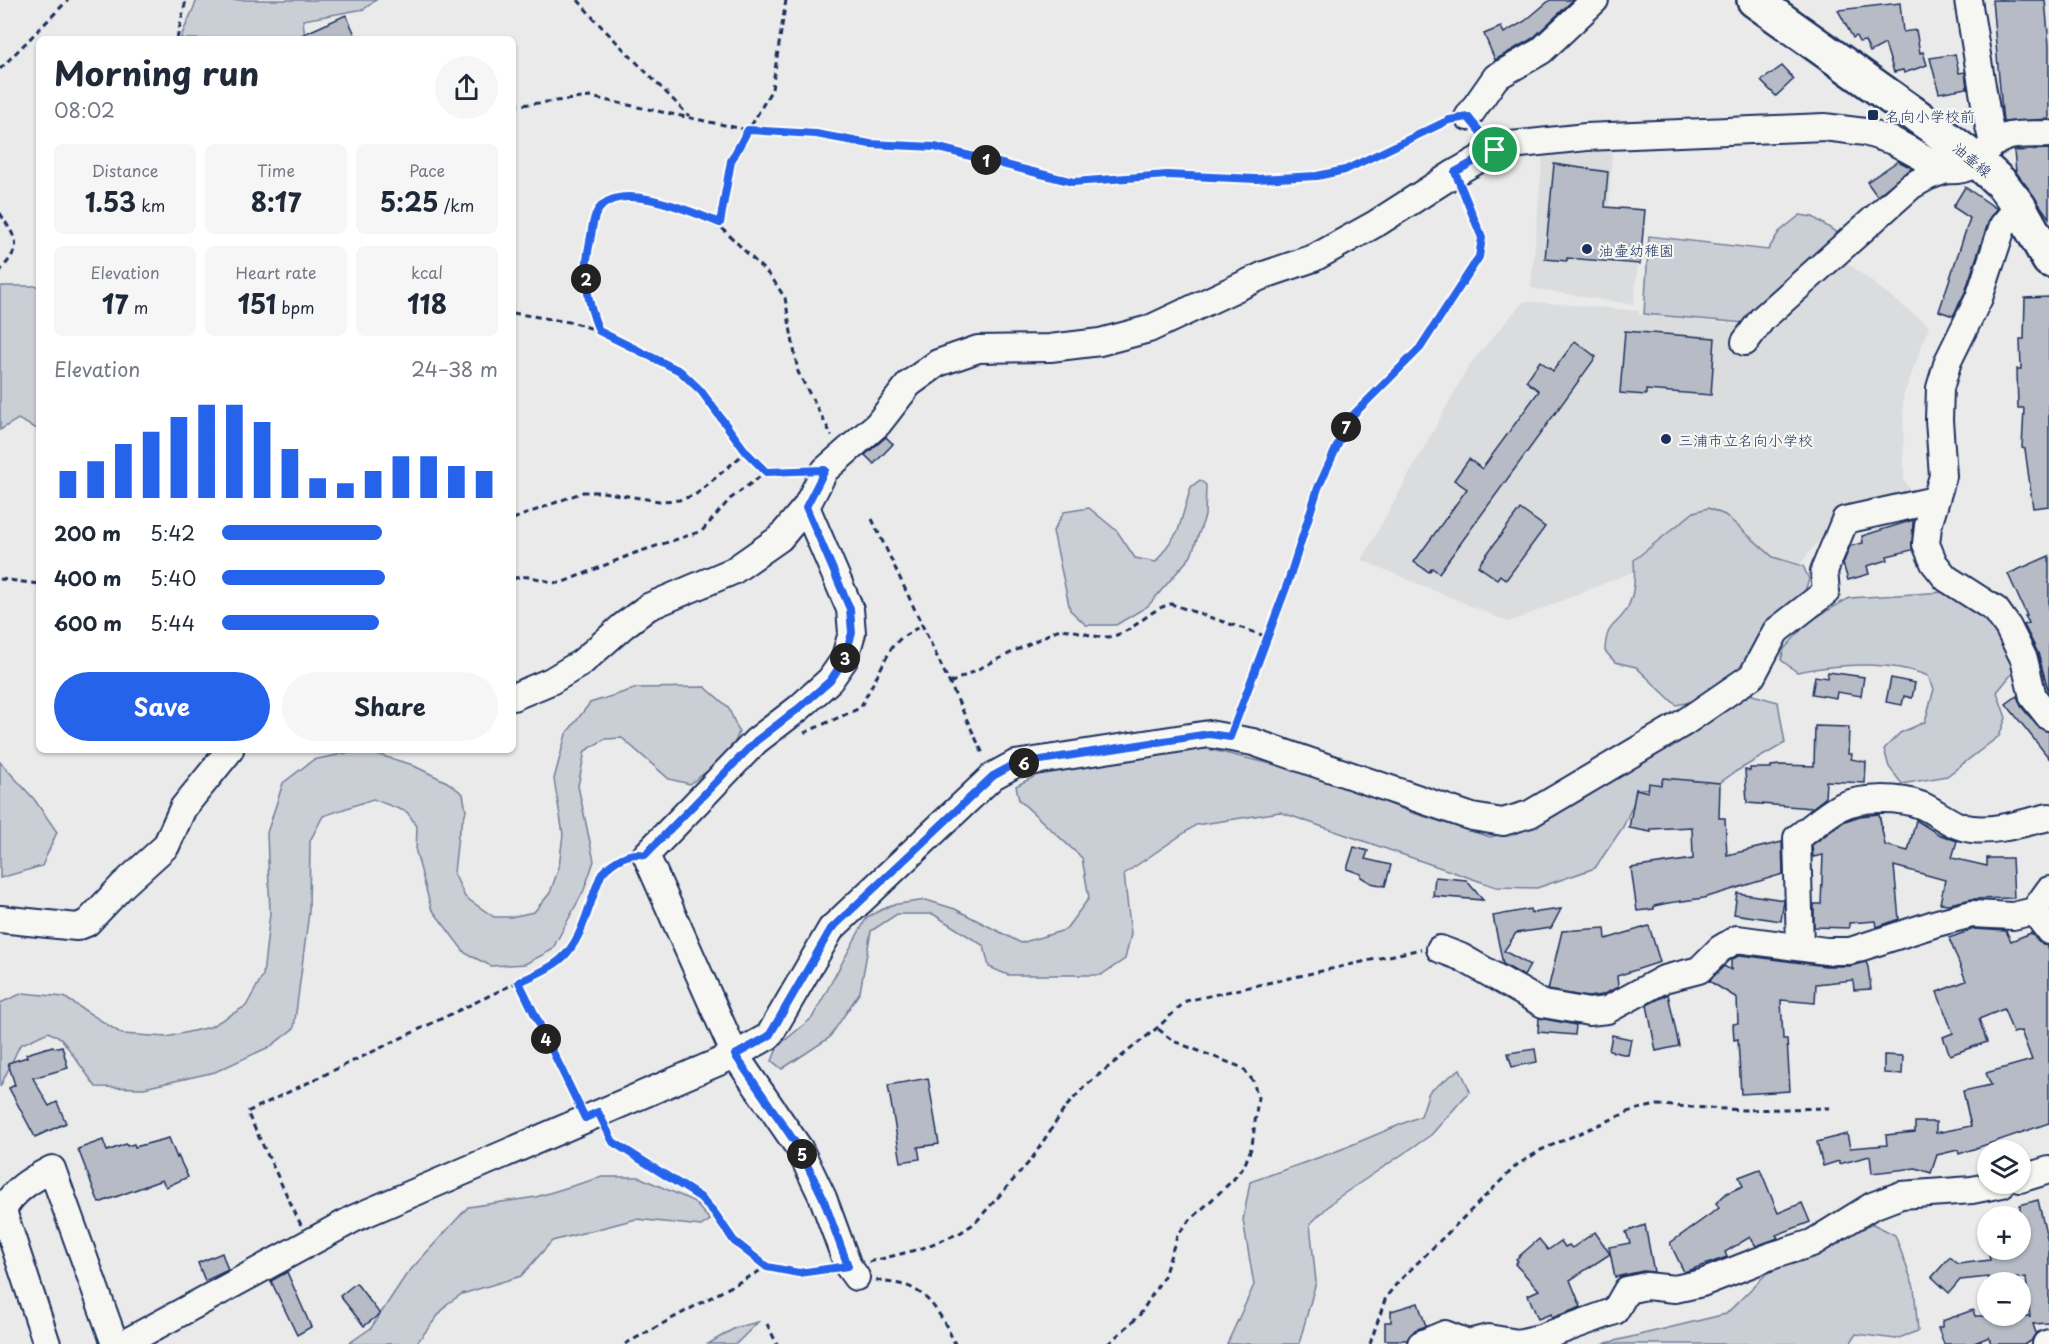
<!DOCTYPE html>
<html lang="en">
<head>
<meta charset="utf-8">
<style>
  body { margin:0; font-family:"Playpen Sans","Klee One",sans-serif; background:#f6f6f7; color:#1f2937; height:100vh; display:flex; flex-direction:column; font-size:22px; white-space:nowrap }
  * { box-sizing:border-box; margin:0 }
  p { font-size:20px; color:#747a83 }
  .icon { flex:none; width:33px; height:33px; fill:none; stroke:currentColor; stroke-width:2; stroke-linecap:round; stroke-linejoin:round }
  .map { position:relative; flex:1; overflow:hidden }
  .drawer { position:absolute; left:36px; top:36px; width:480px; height:717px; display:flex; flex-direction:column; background:#fff; border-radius:9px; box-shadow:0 2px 4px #0004 }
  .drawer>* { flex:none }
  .tools { position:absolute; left:1977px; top:1140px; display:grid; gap:12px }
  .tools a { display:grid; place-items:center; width:54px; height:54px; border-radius:50%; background:#fff; box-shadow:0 2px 4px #0004; font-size:30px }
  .pin { position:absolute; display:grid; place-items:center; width:51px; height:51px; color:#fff; margin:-26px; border:3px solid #fff; border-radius:50%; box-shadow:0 2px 6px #0007 }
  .km { position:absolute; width:30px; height:30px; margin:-15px; border-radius:50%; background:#222; color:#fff; font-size:16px; line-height:30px; text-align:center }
  .round { display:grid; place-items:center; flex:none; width:63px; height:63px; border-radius:32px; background:#f6f6f7 }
  .summary { display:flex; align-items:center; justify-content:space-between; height:102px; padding:0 18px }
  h1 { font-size:33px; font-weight:700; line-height:45px }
  .stats { display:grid; grid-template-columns:repeat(3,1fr); gap:9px; height:102px; padding:6px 18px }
  .stats div { display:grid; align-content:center; border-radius:9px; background:#f6f6f7; text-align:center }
  .stats b { font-size:26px; font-weight:700 }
  .stats small { font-size:16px; font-weight:400 }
  .stats p { font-size:16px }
  .chart { height:168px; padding:12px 18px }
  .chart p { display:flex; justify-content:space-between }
  .chart svg { width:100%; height:108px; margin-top:6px; stroke:#2563eb; stroke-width:6 }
  .primary-button { display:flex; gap:12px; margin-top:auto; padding:12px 18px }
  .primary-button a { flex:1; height:69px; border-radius:36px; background:#2563eb; color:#fff; font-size:24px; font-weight:700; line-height:69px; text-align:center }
  .primary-button a+a { background:#f6f6f7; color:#1f2937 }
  ul { padding:0 18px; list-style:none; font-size:20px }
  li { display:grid; grid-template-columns:96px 72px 1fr; align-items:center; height:45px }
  li i { height:15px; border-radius:8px; background:#2563eb }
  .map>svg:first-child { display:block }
  .built { fill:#dadcde }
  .green { fill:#caced5; stroke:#727e9a; stroke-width:1.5 }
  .building { fill:#b6bbc6; stroke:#1b2f5e; stroke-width:1.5 }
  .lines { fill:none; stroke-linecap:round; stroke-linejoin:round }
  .minor-casing { stroke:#1b2f5e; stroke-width:30 }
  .major-casing { stroke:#1b2f5e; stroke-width:38 }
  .path { stroke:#1b2f5e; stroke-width:3; stroke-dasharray:6 4.5; stroke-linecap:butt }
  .minor { stroke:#f6f6f2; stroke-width:26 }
  .major { stroke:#f6f6f2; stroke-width:33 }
  .route-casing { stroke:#fff; stroke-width:12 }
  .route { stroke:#2563eb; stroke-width:8 }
  .poi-dot { fill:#1b2f5e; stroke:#f6f6f2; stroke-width:2 }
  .labels { text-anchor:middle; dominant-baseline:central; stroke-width:4.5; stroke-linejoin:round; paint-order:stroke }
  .poi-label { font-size:15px; fill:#1b2f5e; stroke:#f6f6f2; text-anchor:start }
  .street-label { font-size:15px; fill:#1b2f5e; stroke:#f6f6f2 }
</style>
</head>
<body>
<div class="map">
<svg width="2049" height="1344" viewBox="0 0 2049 1344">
  <rect width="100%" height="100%" fill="#e9eae9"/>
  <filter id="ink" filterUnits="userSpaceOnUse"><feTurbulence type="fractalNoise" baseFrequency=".0167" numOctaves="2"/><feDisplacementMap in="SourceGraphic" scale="12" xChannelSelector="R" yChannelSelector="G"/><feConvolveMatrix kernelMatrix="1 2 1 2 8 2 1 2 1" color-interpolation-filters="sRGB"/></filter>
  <g filter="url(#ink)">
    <g class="built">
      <polygon points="1612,148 1609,208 1643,210 1634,305 1531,288 1543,155"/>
      <polygon points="1841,258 1929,326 1903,397 1904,480 1911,492 1846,507 1796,569 1704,543 1509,622 1362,560 1470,364 1524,301 1639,311 1639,315 1745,325 1774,314"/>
    </g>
    <g class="green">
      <polygon points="197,0 376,0 364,9 303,20 305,39 180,39"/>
      <polygon points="1800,215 1813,217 1839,234 1745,323 1644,314 1649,236 1768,250 1779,232"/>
      <polygon points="2,286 39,286 39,430 18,419 0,430 0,290"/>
      <polygon points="1200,480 1206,485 1205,516 1191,556 1148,606 1116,625 1086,625 1070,610 1053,531 1064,512 1089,508 1117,531 1135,558 1156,562 1178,531 1191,487"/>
      <path d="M1708,508L1725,515L1773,557L1803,566L1809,579L1804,594L1767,622L1738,675L1701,700L1676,705L1636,667L1615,662L1605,651C1606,621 1617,628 1628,607C1635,592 1635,576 1634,560L1694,512Z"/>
      <path d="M1946,592L1987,613L2006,636L2015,670L1997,692L2006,718L1999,736L1947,776L1902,784L1889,767L1884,749L1900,733L1925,722L1934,689L1928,676C1888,660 1839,664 1797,672L1781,660L1784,649L1808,622L1849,598Z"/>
      <polygon points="705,687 728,707 739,732 730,754 690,784 669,779 622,738 605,739 585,751 578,786 594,861 584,890 552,950 525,964 491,966 465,953 431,908 416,852 417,826 407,812 373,799 323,816 310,841 309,912 294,1028 271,1046 215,1072 144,1088 96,1087 61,1038 48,1032 20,1045 0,1087 0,1003 23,993 64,997 122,1034 167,1037 210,1027 246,1006 263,975 270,913 267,833 283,783 313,760 362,750 410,764 447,782 463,794 466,811 458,835 454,873 465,897 494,917 511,917 534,912 550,893 559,867 563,834 554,779 566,734 590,703 637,688"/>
      <polygon points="1749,694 1778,702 1785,743 1735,772 1718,784 1640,789 1623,827 1595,868 1537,888 1496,887 1280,812 1196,825 1124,874 1131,934 1125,959 1101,975 1008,975 989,967 984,946 933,914 897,914 871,931 860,992 829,1038 782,1069 772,1061 778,1046 812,1018 867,917 891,905 926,900 955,909 1021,943 1065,930 1089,898 1082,858 1019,800 1016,786 1041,773 1203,748 1315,774 1410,812 1490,837 1533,826"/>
      <polygon points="0,762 34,799 57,832 42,866 0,878"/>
      <polygon points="1460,1069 1470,1091 1431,1135 1336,1199 1310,1224 1316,1282 1299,1344 1227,1344 1254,1285 1243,1220 1250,1182 1337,1151 1421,1116 1429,1092"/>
      <polygon points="602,1177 639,1177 693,1201 710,1220 701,1226 636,1219 552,1241 521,1276 462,1294 447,1304 416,1344 348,1344 371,1328 406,1275 468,1207 536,1197"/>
      <polygon points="1873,1224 1895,1235 1914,1287 1918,1331 1896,1339 1856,1334 1850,1344 1602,1344 1726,1314 1766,1274"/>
      <polygon points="758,1322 736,1344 708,1344 735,1328"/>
    </g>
    <g class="building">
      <polygon points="1550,0 1573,0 1533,38 1495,60 1484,34 1501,27 1504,33 1525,21"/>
      <polygon points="1992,0 2045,0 2049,45 2049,119 2003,122"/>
      <polygon points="1900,3 1903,32 1916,30 1920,53 1923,52 1927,65 1904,73 1903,70 1894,72 1885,44 1870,52 1865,41 1859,42 1856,36 1853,38 1838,10"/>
      <polygon points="346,15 357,39 293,39"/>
      <polygon points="1955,54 1959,73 1965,72 1967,88 1939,93 1930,58"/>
      <polygon points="1782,66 1794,79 1776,96 1761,81"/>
      <polygon points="2049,149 2049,218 2016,172 2014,151"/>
      <polygon points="1898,161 1912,168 1877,196 1867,182"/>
      <polygon points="1554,164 1608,172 1605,207 1645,210 1640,264 1567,258 1567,261 1545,259"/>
      <polygon points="1965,187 1997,209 1989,220 1965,292 1953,316 1939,311 1970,218 1953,207"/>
      <polygon points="2049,297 2049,506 2033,508 2025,449 2022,448 2024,408 2018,408 2017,369 2021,369 2020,339 2024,339 2025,298"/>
      <polygon points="1625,331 1715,338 1711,395 1646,390 1646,395 1620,393"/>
      <polygon points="1575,341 1596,357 1439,573 1432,568 1429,572 1414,562 1467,489 1454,480 1469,459 1482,469 1539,391 1526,381 1540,361 1553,371"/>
      <polygon points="886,437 893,444 874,464 865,455"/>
      <polygon points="1520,509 1545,527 1506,580 1500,575 1497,579 1478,566"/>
      <polygon points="1913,520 1912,550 1887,556 1888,560 1867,566 1869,574 1848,580 1843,564 1850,546 1863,543 1862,536"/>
      <polygon points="2049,556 2049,693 2038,653 2024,625 2029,623 2025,616 2027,616 2008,574"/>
      <polygon points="1828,672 1864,677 1861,696 1837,692 1836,698 1812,694 1815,676 1827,678"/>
      <polygon points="1891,678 1915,683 1912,698 1904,696 1902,705 1886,702"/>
      <polygon points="2017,696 2021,706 2037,726 2049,732 2049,758 2006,704"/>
      <polygon points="1815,726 1849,727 1848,754 1852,754 1851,759 1866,762 1865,783 1826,781 1825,798 1812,808 1747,803 1745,770 1750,771 1750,768 1771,768 1771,766 1780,765 1814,766"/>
      <polygon points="1663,778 1720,783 1719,818 1725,818 1727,855 1782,842 1783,874 1704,898 1668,903 1654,906 1654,909 1637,911 1631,868 1693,859 1692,827 1651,829 1651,832 1629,828 1636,789 1648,792 1649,783 1661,785"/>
      <polygon points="1879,814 1885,845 1908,851 1916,820 1938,834 1957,841 1952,858 1987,866 1987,858 2012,858 2014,898 1972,899 1949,904 1940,903 1945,880 1894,866 1899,919 1877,927 1876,921 1849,923 1849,928 1814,927 1814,904 1821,904 1823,855 1813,857 1812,845 1845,821 1860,816"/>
      <polygon points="1354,847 1368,851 1365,859 1391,865 1385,886 1371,883 1361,877 1361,874 1347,869"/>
      <polygon points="1435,877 1466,880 1483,900 1433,896"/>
      <polygon points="1737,893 1784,900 1781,921 1734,914"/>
      <polygon points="1530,909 1531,913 1561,909 1551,928 1516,933 1504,951 1530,965 1524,976 1503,964 1493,916"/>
      <polygon points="1649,926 1660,962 1617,976 1618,987 1602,995 1588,997 1548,990 1562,931 1605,928 1606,939"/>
      <polygon points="1974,929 2006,931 2011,941 2031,933 2037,940 2047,945 2049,951 2049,1123 1959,1154 1958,1150 1937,1155 1931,1173 1916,1168 1872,1173 1870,1156 1839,1164 1839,1161 1823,1166 1817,1142 1847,1134 1850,1148 1887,1145 1886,1135 1915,1132 1915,1122 1936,1122 1936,1133 1971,1126 1963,1091 1991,1085 1986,1073 2032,1060 2021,1031 2013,1033 2004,1009 1979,1019 1987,1042 1950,1055 1943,1037 1953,1033 1937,992 1966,981 1949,938"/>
      <polygon points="1740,955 1826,966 1850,966 1866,962 1868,967 1871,989 1854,990 1853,980 1816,984 1815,1003 1781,1000 1783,1039 1787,1039 1790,1091 1741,1094 1738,1039 1734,1040 1733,1024 1738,1023 1737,998 1709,981 1724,966 1731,970 1731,960"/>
      <polygon points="1668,994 1679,1046 1656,1051 1647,1005"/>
      <polygon points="1539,1018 1576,1025 1575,1035 1538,1032"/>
      <polygon points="1612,1035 1631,1039 1628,1055 1609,1051"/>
      <polygon points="53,1046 54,1048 62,1046 68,1068 33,1078 49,1106 57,1102 66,1123 35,1137 9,1088 15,1085 8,1063 27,1057 26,1054"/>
      <polygon points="1535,1049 1537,1062 1512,1067 1508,1053"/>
      <polygon points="1884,1055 1903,1056 1902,1074 1884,1073"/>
      <polygon points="928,1078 939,1144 918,1147 920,1159 901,1162 888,1085"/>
      <polygon points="169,1138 177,1158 178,1156 188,1177 166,1187 162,1180 99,1203 78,1149 103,1140 107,1151 126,1144 127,1146 134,1144 135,1147"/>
      <polygon points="1760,1169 1778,1213 1802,1203 1810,1222 1776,1235 1778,1238 1756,1246 1750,1237 1725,1252 1727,1257 1684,1272 1670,1243 1719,1208 1716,1203 1727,1193 1743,1186 1739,1177"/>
      <polygon points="2038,1200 2049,1247 2049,1323 2033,1324 2036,1333 2031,1341 2025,1344 1991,1344 1989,1337 1972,1344 1944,1344 1938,1328 1942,1327 1942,1321 1973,1310 1975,1316 2029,1316 2030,1318 2026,1277 1989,1282 1988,1277 1960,1280 1949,1293 1932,1277 1950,1257 1958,1264 1990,1260 1988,1250 2020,1250 2020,1205"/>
      <polygon points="1645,1225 1654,1272 1643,1271 1615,1277 1609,1247 1630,1243 1626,1232"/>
      <polygon points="1595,1232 1610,1254 1570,1280 1581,1307 1552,1318 1551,1314 1538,1319 1528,1295 1539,1290 1515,1264 1518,1261 1516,1259 1539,1239 1548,1250 1561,1241 1565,1247 1569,1245 1572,1248"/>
      <polygon points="222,1253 228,1270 205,1281 198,1263"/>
      <polygon points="287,1272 311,1327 297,1335 271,1281"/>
      <polygon points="356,1283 380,1314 364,1326 340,1296"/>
      <polygon points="1418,1303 1426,1326 1415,1330 1407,1340 1385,1340 1385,1322 1391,1322 1391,1311"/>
    </g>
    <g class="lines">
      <defs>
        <g id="minor">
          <polyline points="1968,0 1988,122 1993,143"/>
          <polyline points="1468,117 1496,77 1541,51 1595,0"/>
          <polyline points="2019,206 2003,225 1979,298 1948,361 1940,388 1939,420 1943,476 1928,526 1926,544 1934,563 1946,578 1996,610 2008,627 2024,659 2033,697 2049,717"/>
          <polyline points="1745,342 1762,319 1911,186 1929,176 1946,170"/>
          <polyline points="806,507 850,609 852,633 844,660 830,680 799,708 756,741 646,855 735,1055 799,1148 823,1198 848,1266 856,1277"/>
          <path d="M513,697L551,681L581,663L623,626L648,607L733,571L780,538L806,507L825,470L878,424L909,384L938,363L978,349L1050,348L1100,342L1149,329L1264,275L1314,258L1377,223L1455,173L1495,150L1511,145L1586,137L1824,127L1865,132L1893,141L1946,170C1983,173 1978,147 2006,137C2019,133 2036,135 2049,134"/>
          <polyline points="2034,911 2049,931"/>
          <polyline points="0,919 77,927 87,923 123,885 166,846 183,808 230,750"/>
          <path d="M1800,947L1797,838C1811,828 1824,816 1838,808C1860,796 1901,797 1923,806C1940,814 1953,827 1972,829C1997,832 2025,822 2049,817"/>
          <polyline points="1440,949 1461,957 1543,1004 1589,1012 1607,1010 1664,979 1699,970 1720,949 1737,939 1826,951 1850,951 1937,923 1972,914 2013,916 2034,911 2049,890"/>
          <polyline points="2020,1179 2049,1170"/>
          <path d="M47,1344L3,1211C12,1190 33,1179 52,1169L115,1344"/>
          <polyline points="123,1344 355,1218 735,1055 769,1036 831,929 993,776 1015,764 1209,734 1253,742 1472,817 1503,822 1530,814 1685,722 1752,676 1776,631 1826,592 1824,571 1845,520 1935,500"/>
          <polyline points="1421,1344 1445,1334 1468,1343 1488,1338 1518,1343 1540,1338 1615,1311 1627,1290 1646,1286 1675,1289 1702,1283 1771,1256 1812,1243 1872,1206 1901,1195 1972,1190 2002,1184"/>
          <polyline points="2046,1344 2049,1343"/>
        </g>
        <polyline id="major" points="1754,0 1931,126 1977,161 2002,184 2019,206 2049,260"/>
      </defs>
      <use href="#minor" class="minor-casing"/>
      <use href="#major" class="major-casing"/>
      <g class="path">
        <polyline points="578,0 594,19 689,116"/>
        <polyline points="786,0 772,89 731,161 719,223 722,228 772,278 785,298 798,372 832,436"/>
        <polyline points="177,39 186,0"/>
        <polyline points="0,69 68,0"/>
        <polyline points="513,106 590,97 748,130 816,134 870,145 935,147 1073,181 1167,175 1256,179 1317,176 1345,170 1447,121"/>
        <path d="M0,213C17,242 24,243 0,271"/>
        <polyline points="513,313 575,323 599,331 679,371 701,391 746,452 766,472 801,470"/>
        <path d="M599,331C587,302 583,273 590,241C592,233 592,222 596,214C613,176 692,212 719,223"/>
        <polyline points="513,519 583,492 602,492 659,501 679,500 695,495 746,452"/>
        <polyline points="872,519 984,756"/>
        <polyline points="0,579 39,584"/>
        <path d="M513,579C530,572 544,583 561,583L635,553L702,531L730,499L766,472"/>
        <path d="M950,683L1057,630C1076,627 1095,641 1113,636C1135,631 1149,609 1171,604L1268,637"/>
        <polyline points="1237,718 1287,584 1318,488 1350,418 1421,348 1479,257 1482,238 1463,193"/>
        <polyline points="804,733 860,708 892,647 901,638 922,625"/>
        <polyline points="519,982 576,1099"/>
        <path d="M609,1133L613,1142C641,1160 672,1176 699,1197C713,1208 721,1226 733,1240C760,1272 788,1275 828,1269"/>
        <path d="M301,1225L247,1112L549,967C581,945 587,907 602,873L608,866L626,857"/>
        <polyline points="869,1262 920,1249 960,1233 975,1223 1031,1160 1065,1108 1086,1085 1157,1028 1186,1001 1421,949"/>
        <path d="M876,1280C885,1282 895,1283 904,1285C930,1292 945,1322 955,1344"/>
        <polyline points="767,1324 777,1344"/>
        <polyline points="625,1344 767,1267"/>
        <polyline points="1108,1344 1139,1316 1164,1276 1177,1236 1186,1224 1233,1180 1245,1164 1252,1146 1258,1098 1253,1081 1243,1068 1173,1041 1157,1028"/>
        <polyline points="1370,1344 1386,1297 1398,1282 1517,1165 1541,1150 1633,1110 1657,1105 1743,1110 1829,1108"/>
      </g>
      <use href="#minor" class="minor"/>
      <use href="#major" class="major"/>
    </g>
  </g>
  <g class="lines" filter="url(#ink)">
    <defs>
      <path id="route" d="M1468,117L1495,150L1455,172L1482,238L1479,257L1420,348L1350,418L1318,488L1287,585L1230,737L1209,734L1015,764L993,776L831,929L769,1036L735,1055L799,1148L823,1198L848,1266L799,1273L767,1267L734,1241L714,1212L700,1197L613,1142L598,1112L585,1118L519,982C532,976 548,970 560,960C584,940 589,900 602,873C613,861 629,851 645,855L756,741L799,708L830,681L844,660L852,633L850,609L806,507L825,470L766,472L746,452L701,391L680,371L599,331C586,300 583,273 590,241C592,233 592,222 596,214C614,176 692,212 720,223L731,161L748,130L816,134L870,144L935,147L1073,182L1167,175L1256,179L1317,176L1345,170L1449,120Z"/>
    </defs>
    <use href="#route" class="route-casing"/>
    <use href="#route" class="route"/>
  </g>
  <g class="poi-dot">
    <rect x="1867" y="109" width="12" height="12" rx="3"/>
    <circle cx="1587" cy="249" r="6"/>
    <circle cx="1666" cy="439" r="6"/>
  </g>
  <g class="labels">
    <g class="poi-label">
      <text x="1885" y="115">名向小学校前</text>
      <text x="1599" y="249">油壷幼稚園</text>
      <text x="1678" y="439">三浦市立名向小学校</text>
    </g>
    <g class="street-label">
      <text transform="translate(1973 159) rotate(40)">油壷線</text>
    </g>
  </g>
</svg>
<div class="tools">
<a><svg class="icon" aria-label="layers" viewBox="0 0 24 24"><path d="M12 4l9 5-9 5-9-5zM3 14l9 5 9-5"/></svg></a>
<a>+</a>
<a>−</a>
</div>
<div class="pin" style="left:1495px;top:150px;background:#1e9e55"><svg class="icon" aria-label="arrive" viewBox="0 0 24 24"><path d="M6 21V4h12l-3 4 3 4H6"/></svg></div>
<b class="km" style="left:986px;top:160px">1</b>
<b class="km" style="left:586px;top:279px">2</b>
<b class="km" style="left:845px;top:658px">3</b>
<b class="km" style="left:546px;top:1039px">4</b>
<b class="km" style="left:802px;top:1154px">5</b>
<b class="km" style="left:1024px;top:763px">6</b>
<b class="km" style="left:1346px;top:427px">7</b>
<section class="drawer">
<div class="summary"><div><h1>Morning run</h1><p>08:02</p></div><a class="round"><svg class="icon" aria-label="share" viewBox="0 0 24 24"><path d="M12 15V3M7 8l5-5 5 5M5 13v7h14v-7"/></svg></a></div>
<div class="stats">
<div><p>Distance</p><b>1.53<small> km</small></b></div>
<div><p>Time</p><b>8:17</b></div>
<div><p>Pace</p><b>5:25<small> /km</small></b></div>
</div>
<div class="stats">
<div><p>Elevation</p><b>17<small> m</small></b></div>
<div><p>Heart rate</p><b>151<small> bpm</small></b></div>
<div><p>kcal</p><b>118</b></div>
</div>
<div class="chart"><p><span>Elevation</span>24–38 m</p>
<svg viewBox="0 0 160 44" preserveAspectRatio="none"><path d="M5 44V33M15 44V29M25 44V22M35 44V17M45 44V11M55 44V6M65 44V6M75 44V13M85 44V24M95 44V36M105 44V38M115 44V33M125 44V27M135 44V27M145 44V31M155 44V33"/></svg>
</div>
<ul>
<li><b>200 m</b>5:42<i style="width:58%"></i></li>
<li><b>400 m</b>5:40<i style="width:59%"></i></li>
<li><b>600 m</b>5:44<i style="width:57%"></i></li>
</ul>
<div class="primary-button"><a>Save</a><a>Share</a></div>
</section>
</div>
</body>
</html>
